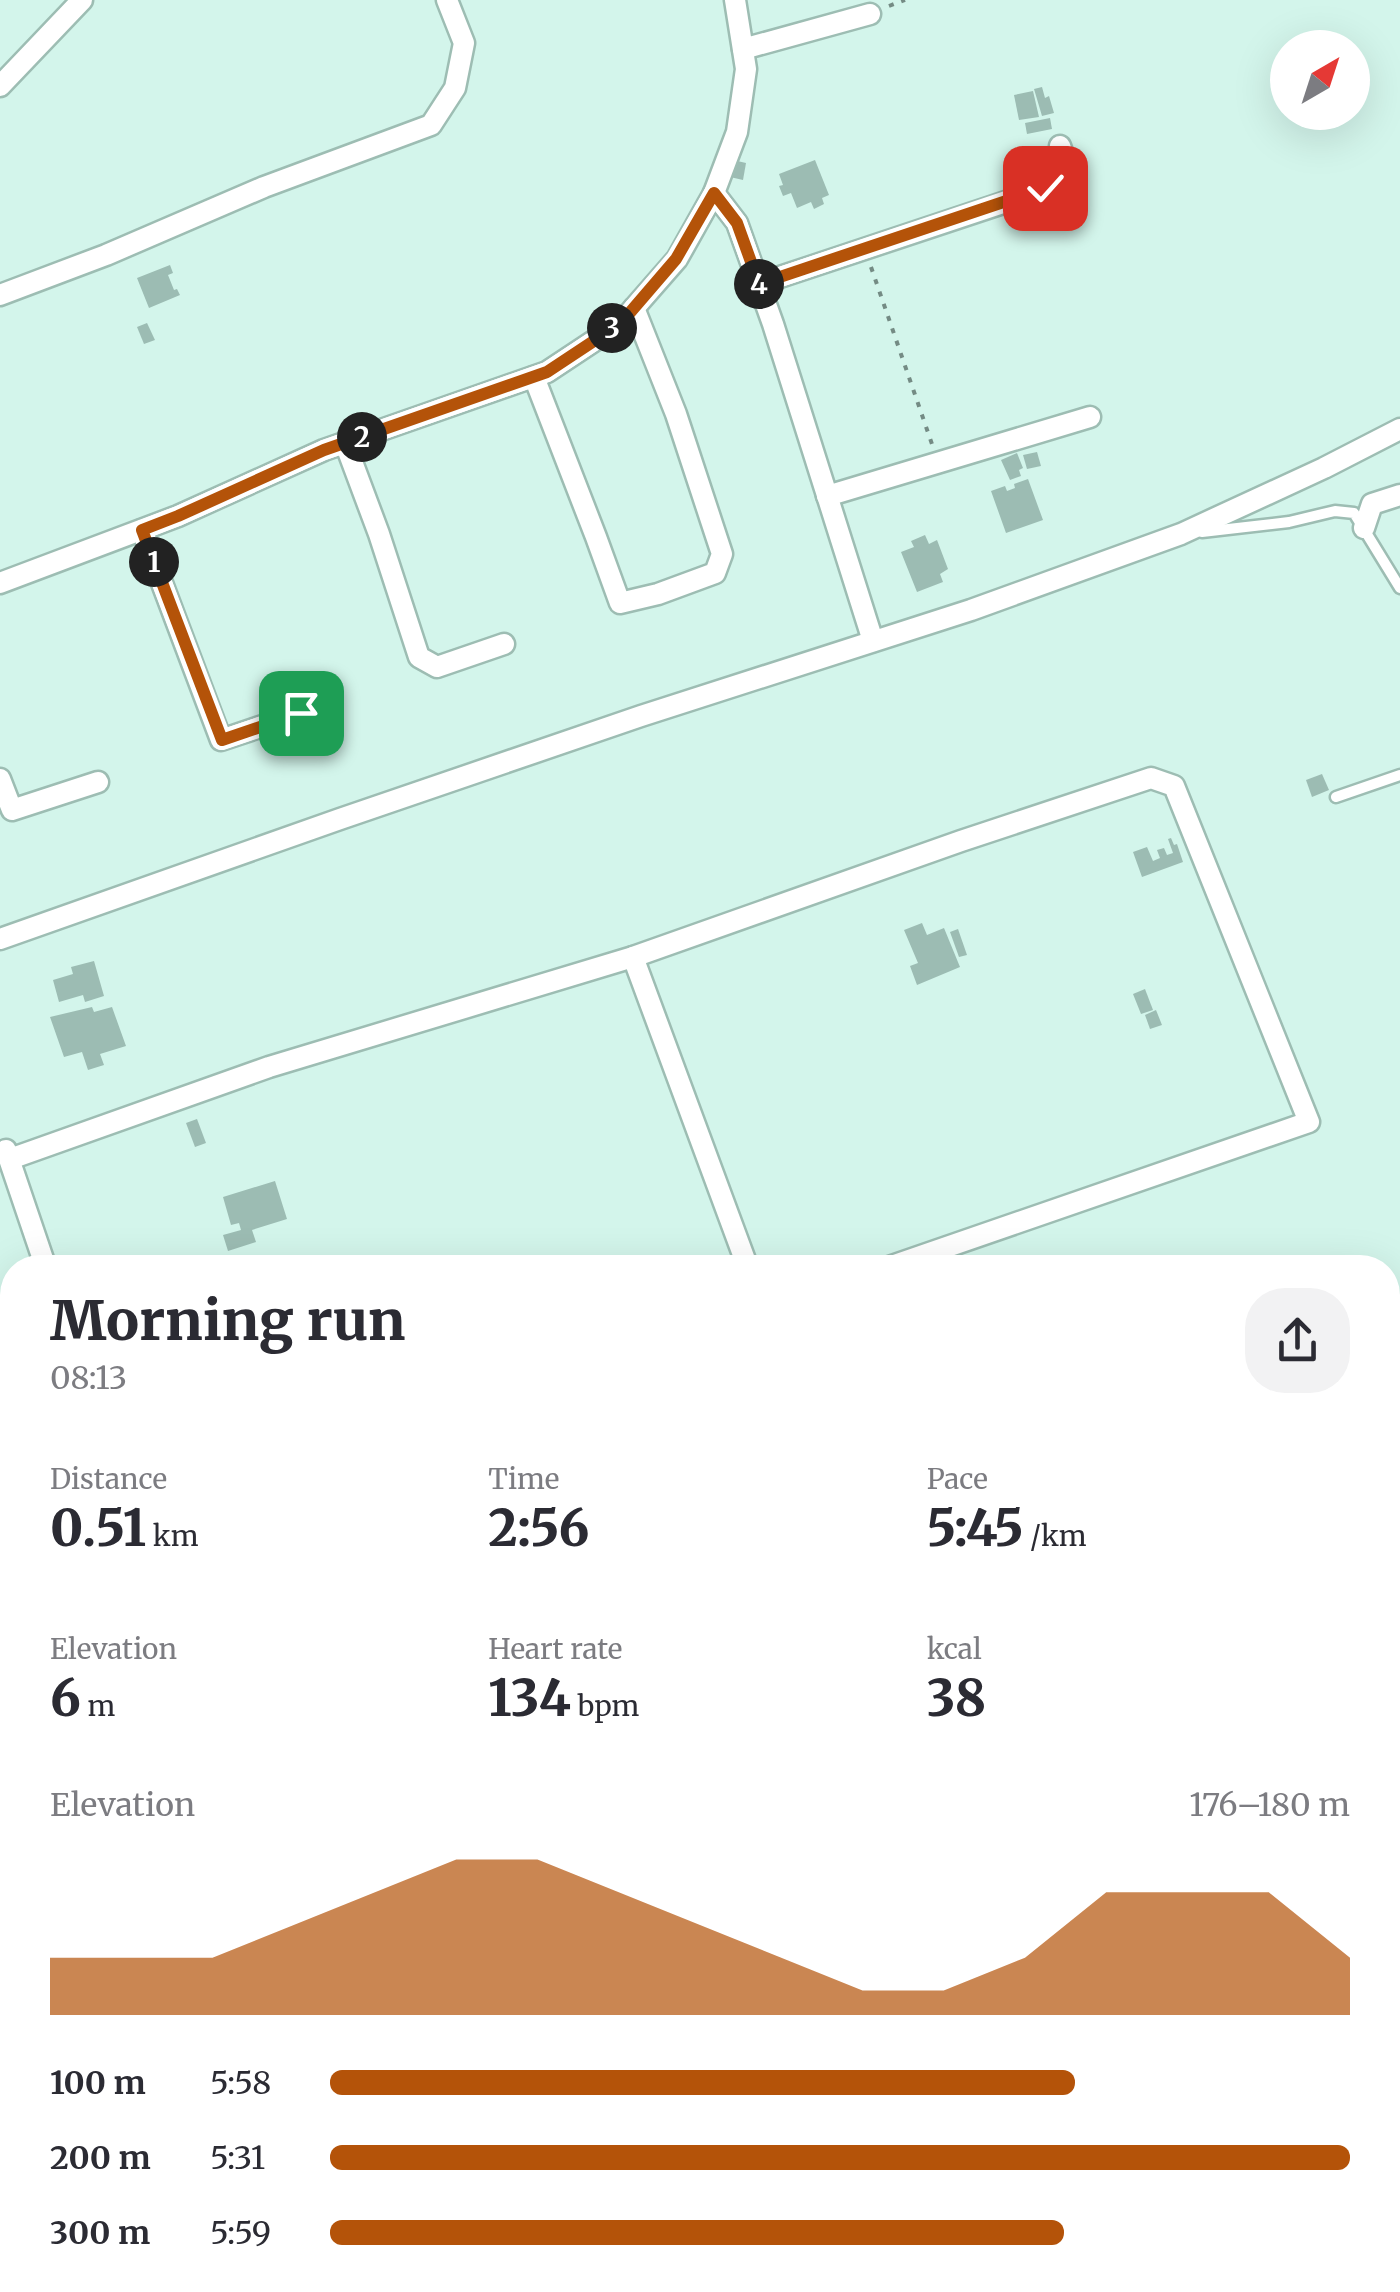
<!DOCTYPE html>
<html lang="en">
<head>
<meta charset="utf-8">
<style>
  body { margin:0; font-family:Merriweather,serif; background:#f2f2f3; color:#2b2b33; height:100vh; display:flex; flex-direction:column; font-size:38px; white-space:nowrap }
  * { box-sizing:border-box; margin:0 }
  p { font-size:32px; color:#7c7c81 }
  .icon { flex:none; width:55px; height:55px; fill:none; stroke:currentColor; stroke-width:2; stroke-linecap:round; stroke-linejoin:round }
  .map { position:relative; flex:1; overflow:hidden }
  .details { position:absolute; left:0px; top:1255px; width:1400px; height:1038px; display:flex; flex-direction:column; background:#fff; border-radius:40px 40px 0 0; box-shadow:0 10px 40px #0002 }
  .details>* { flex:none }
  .needle { width:65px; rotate:39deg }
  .buttons { position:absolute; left:1270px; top:30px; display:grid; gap:20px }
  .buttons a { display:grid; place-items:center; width:100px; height:100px; border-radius:50%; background:#fff; box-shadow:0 10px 40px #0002; font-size:50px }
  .pin { position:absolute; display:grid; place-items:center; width:85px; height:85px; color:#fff; margin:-42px; border-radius:20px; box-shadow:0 5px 15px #0006 }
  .km { position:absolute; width:50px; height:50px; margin:-25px; border-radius:50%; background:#222; color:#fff; font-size:28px; line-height:50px; text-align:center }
  .round { display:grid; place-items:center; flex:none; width:105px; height:105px; border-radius:40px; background:#f2f2f3 }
  .head { display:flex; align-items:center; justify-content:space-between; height:170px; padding:0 50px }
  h1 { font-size:55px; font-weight:800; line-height:75px }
  .stats { display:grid; grid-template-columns:repeat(3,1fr); gap:15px; height:170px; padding:10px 50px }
  .stats div { display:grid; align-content:center }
  .stats b { font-size:50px; font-weight:800 }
  .stats small { font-size:28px; font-weight:400 }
  .stats p { font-size:28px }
  .chart { height:280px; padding:20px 50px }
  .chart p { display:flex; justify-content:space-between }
  .chart svg { width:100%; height:180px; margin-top:10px; fill:#b45309; opacity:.7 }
  ul { padding:0 50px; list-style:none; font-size:32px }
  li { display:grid; grid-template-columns:160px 120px 1fr; align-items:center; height:75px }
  li i { height:25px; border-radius:12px; background:#b45309 }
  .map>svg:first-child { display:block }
  .building { fill:#9cbcb3 }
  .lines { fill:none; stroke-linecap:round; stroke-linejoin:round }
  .lane-casing { stroke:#9dbdb3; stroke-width:15 }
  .street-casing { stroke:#9dbdb3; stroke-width:25 }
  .path { stroke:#748b84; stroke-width:4; stroke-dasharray:5 8; stroke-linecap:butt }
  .lane { stroke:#fff; stroke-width:10 }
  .street { stroke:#fff; stroke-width:20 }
  .route-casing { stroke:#fff; stroke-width:20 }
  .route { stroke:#b45309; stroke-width:12 }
</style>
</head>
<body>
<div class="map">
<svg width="1400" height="2292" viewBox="0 0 1400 2292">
  <rect width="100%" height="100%" fill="#d3f5eb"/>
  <g class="building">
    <polygon points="1042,87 1045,98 1049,96 1054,113 1042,116 1034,89"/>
    <polygon points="1033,91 1039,117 1019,120 1014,95"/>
    <polygon points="1050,118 1052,129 1027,134 1025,123"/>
    <polygon points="733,160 746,163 743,180 730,177"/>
    <polygon points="815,160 829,195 822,198 824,204 814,209 811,202 797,208 791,193 783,196 779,186 783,185 779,174"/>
    <polygon points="170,265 173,273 168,275 174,290 177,289 180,295 149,308 137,278"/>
    <polygon points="147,323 155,340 144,344 137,327"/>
    <polygon points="1037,452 1041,466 1027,469 1023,455"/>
    <polygon points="1017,453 1023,468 1019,470 1021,476 1010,480 1001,460"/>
    <polygon points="1028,479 1043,520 1006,533 991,491 1005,486 1007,491 1015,488 1014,484"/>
    <polygon points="925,535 929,544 937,540 948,569 940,574 943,582 917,592 901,552 914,547 911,541"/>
    <polygon points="1322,774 1329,790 1312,797 1306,780"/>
    <polygon points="1171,838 1174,845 1177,844 1183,862 1142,877 1133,852 1147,847 1153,861 1160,858 1157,850 1164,848 1167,855 1173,853 1168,839"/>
    <polygon points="922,923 927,935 944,928 960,967 917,985 910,966 918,963 904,930"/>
    <polygon points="958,929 967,955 959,957 950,932"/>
    <polygon points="94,961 104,996 85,1002 83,995 59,1002 53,980 73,974 71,967"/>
    <polygon points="1145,989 1153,1010 1141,1014 1133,994"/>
    <polygon points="92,1007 94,1012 112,1007 126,1046 100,1054 104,1065 88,1070 82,1052 64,1057 50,1017"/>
    <polygon points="1156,1010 1162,1025 1150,1029 1145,1015"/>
    <polygon points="197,1119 206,1143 195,1147 186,1123"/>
    <polygon points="275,1181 287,1219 252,1230 256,1242 228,1251 223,1235 241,1230 239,1223 231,1225 223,1197"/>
    <polygon points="0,1585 11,1613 0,1617"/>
  </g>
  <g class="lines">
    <defs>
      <g id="lane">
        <polyline points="1202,532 1289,522 1335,511 1354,513 1400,588"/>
        <polyline points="1336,797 1400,775"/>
        <polyline points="1388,2170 1400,2166"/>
      </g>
      <g id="street">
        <polyline points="743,49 870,14"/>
        <polyline points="0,86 82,0"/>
        <polyline points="714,193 737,223 773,324 873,641"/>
        <polyline points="759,284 1045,189 1064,157 1060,146"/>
        <polyline points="0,295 106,255 264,187 431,125 455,88 464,43 447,0"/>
        <polyline points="534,377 596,537 620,603 658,594 715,573 722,554 676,414 634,308"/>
        <polyline points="345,443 379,534 419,657 437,667 504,644"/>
        <polyline points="827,496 1090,417"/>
        <polyline points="1364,528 1372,504 1400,495"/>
        <polyline points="142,530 221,740 301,713"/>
        <polyline points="0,583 178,516 324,450 547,372 621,323 677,259 714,193 737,132 746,69 735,0"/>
        <polyline points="0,779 12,810 98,782"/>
        <polyline points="0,939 340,819 641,716 971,610 1181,534 1324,468 1400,429"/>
        <polyline points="633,957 961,841 1151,778 1174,786 1309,1122 886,1268"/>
        <polyline points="6,1150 46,1268"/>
        <polyline points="10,1159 269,1067 633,957 748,1268"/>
        <polyline points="1388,1510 1400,1506"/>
        <polyline points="0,1533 12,1529"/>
        <polyline points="0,1768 12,1764"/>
        <polyline points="1388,1917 1400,1913"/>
        <polyline points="0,2002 12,1998"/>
        <polyline points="1388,2111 1400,2107"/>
        <polyline points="258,2292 292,2280"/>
        <polyline points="892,2292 928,2280"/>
      </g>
    </defs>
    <use href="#lane" class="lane-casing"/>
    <use href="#street" class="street-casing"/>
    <g class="path">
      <polyline points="889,6 905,0"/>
      <polyline points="871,267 933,447"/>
      <polyline points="1388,2233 1400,2212"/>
      <polyline points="1388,2239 1400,2254"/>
      <polyline points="945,2289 980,2289 987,2292"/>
      <polyline points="1350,2292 1358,2280"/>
    </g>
    <use href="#lane" class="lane"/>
    <use href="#street" class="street"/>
  </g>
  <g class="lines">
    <defs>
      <polyline id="route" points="301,713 222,740 142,530 178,516 324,450 547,372 621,323 676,259 714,193 737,223 759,284 1045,188"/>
    </defs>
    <use href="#route" class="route-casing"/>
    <use href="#route" class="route"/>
  </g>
</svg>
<div class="buttons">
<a><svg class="needle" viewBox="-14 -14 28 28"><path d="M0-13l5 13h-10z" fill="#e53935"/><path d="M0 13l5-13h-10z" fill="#7c7c81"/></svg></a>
</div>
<div class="pin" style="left:301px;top:713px;background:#1e9e55"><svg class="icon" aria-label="arrive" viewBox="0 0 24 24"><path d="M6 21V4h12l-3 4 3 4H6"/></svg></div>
<div class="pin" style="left:1045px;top:188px;background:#d93025"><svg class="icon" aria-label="check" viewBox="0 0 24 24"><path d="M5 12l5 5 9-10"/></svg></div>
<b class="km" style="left:154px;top:562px">1</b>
<b class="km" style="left:362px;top:437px">2</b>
<b class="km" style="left:612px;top:328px">3</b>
<b class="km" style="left:759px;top:284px">4</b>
<section class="details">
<div class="head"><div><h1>Morning run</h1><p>08:13</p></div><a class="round"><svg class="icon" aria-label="share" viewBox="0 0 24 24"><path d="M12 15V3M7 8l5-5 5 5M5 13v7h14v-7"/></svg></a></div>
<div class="stats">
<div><p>Distance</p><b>0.51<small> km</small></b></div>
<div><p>Time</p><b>2:56</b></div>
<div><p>Pace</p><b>5:45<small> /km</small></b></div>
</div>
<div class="stats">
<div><p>Elevation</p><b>6<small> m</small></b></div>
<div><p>Heart rate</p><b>134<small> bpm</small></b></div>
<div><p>kcal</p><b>38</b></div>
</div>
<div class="chart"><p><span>Elevation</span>176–180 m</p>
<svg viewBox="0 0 160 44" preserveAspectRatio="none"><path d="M0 44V30L10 30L20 30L30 22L40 14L50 6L60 6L70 14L80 22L90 30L100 38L110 38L120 30L130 14L140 14L150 14L160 30V44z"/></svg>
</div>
<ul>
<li><b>100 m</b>5:58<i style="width:73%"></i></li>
<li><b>200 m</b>5:31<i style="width:100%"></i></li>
<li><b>300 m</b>5:59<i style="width:72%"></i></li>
</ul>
</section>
</div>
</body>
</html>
